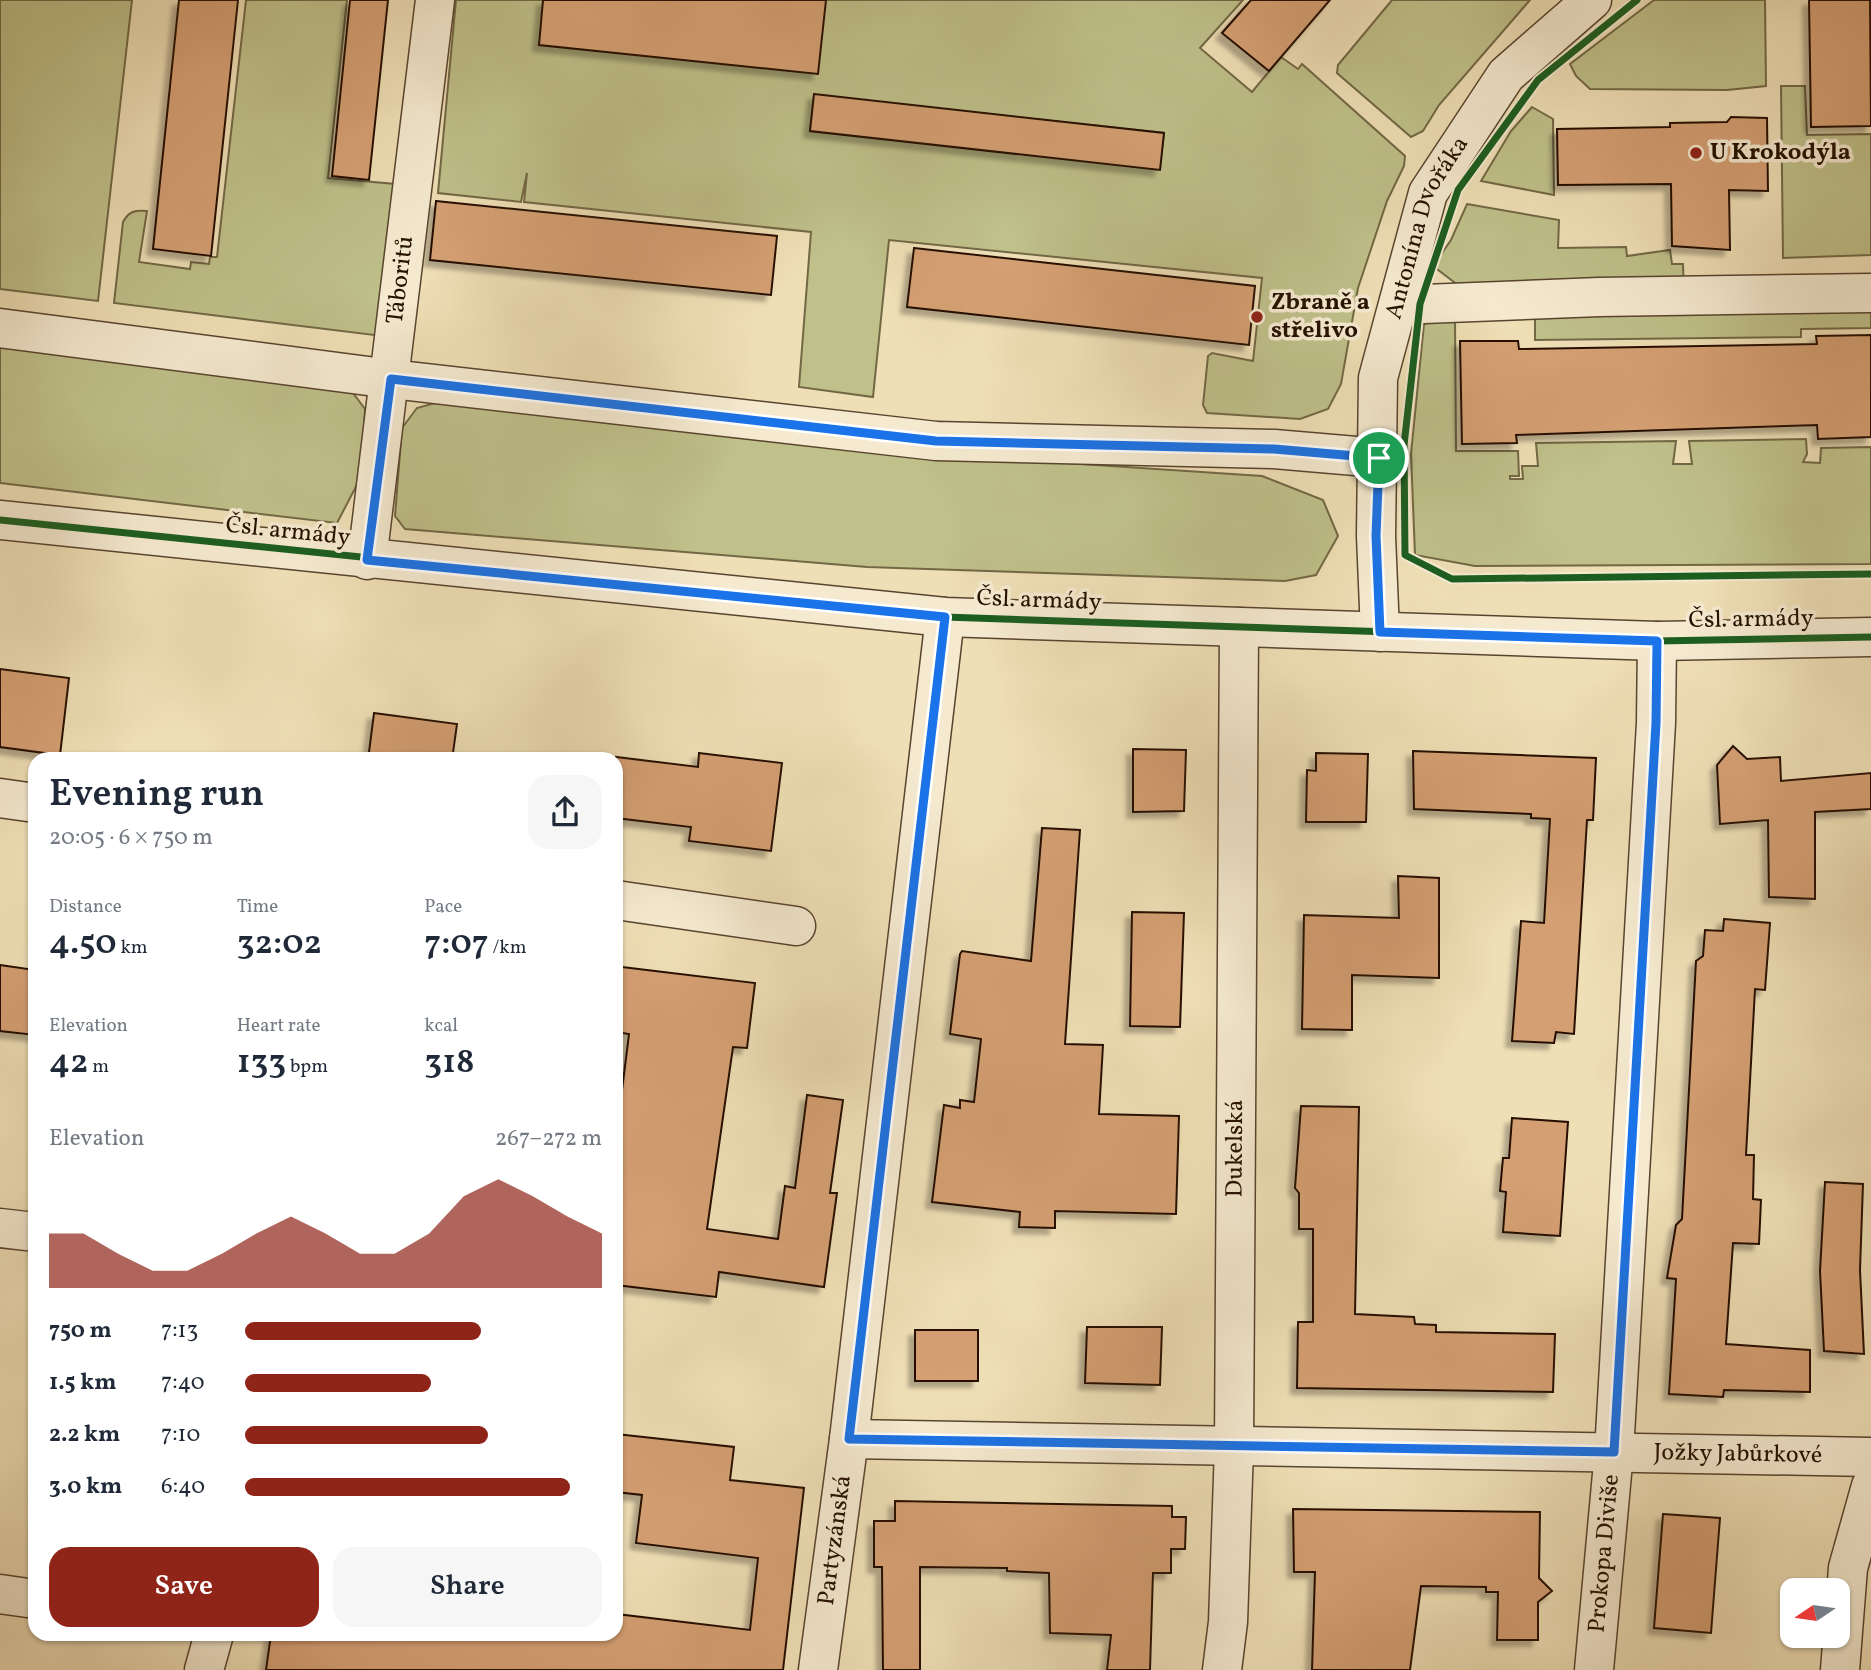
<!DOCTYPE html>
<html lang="en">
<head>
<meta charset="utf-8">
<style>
  body { margin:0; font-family:Vollkorn,serif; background:#f6f6f7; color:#1f2937; height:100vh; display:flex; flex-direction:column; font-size:26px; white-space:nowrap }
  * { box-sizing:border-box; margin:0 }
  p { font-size:23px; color:#747a83 }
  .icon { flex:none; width:38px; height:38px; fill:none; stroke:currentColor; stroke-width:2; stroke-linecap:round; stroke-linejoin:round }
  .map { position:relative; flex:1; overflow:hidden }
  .sheet { position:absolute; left:28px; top:752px; width:595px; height:889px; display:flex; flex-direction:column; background:#fff; border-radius:21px; box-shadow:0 2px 5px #0004 }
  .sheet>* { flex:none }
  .needle { width:46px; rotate:257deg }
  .buttons { position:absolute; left:1780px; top:1578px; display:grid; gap:14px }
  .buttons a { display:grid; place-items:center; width:70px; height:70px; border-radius:14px; background:#fff; box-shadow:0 2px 5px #0004; font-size:35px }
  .pin { position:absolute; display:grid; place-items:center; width:60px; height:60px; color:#fff; margin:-30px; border:4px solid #fff; border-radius:50%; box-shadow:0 2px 7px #0007 }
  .round { display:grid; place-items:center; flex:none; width:74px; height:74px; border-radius:21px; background:#f6f6f7 }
  .head { display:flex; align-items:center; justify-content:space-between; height:119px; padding:0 21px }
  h1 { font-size:38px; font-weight:600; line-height:52px }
  .metrics { display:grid; grid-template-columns:repeat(3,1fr); gap:10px; height:119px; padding:7px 21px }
  .metrics div { display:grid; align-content:center }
  .metrics b { font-size:35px; font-weight:600 }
  .metrics small { font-size:19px; font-weight:400 }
  .metrics p { font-size:19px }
  .chart { height:196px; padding:14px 21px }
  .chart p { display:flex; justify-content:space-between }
  .chart svg { width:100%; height:126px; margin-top:7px; fill:#8f2418; opacity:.7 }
  .action { display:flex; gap:14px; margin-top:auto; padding:14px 21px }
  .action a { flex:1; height:80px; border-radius:21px; background:#8f2418; color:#fff; font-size:28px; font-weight:600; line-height:80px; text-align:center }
  .action a+a { background:#f6f6f7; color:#1f2937 }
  ul { padding:0 21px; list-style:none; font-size:23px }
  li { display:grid; grid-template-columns:112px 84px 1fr; align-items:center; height:52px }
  li i { height:18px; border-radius:9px; background:#8f2418 }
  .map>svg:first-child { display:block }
  .green { fill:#bfc08a; stroke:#726845; stroke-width:2; fill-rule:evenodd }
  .building { fill:#d49f73; stroke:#251100; stroke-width:2; filter:url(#shadow) }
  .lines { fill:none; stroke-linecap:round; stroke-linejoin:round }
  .minor-casing { stroke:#58442e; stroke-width:41 }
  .minor { stroke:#f5ead0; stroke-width:38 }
  .cycleway-casing { stroke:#f5ead0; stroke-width:11 }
  .cycleway { stroke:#1b5e20; stroke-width:7 }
  .route-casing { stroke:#fff; stroke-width:14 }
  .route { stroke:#1a73e8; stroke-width:9 }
  .poi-dot { fill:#8f2418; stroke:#f5ead0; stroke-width:2.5 }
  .labels { text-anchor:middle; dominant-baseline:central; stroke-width:7; stroke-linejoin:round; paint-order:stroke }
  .poi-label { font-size:24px; font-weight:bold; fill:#251100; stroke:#f5ead0; text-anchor:start }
  .street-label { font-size:24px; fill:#251100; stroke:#f5ead0 }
</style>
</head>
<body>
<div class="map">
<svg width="1871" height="1670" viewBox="0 0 1871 1670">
  <defs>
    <filter id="shadow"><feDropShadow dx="-6" dy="6" stdDeviation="2" flood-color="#0004"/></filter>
  </defs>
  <rect width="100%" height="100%" fill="#efdfb6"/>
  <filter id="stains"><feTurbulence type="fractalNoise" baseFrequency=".00286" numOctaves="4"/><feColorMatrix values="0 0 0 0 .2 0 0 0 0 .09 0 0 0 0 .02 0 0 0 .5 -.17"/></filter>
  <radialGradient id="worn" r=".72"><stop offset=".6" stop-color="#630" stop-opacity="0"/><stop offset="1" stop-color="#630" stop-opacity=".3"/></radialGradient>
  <g class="green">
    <polygon points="0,0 132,0 98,301 0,289"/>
    <path d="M246,0H347L328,178L407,185L382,336L114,303L123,222C129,211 135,210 147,211L139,262L190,269L191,262L209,264L210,257H217Z"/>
    <path d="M456,0H1243L1200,48L1252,92L1281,57L1298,69L1302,64L1405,156L1404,166L1387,201L1358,288L1341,384L1328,409L1300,419L1207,413L1203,405L1208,356L1212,353L1253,361L1262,278L889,240L873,397L799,387L811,232L524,202L527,173L521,202L438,193ZM814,95L1164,133L1160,169L810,131Z"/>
    <polygon points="1392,0 1530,0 1439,105 1423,131 1411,137 1337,73 1338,65"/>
    <polygon points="1654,0 1765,0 1766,86 1727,90 1590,89 1576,76 1570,64"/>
    <polygon points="1781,86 1805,86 1807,135 1871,134 1871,255 1783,258"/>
    <polygon points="1532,107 1553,119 1554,195 1481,181 1511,131"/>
    <polygon points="1467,204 1559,220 1558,248 1626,247 1627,256 1670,250 1672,264 1683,264 1684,293 1467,292 1433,266 1451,240"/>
    <polygon points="1871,306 1871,328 1801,329 1801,337 1535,340 1535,314"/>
    <polygon points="1455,317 1456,451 1518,451 1519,476 1510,476 1510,479 1523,479 1522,466 1538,466 1536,443 1676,441 1673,464 1692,464 1689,441 1806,439 1807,454 1803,462 1820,463 1821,448 1871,447 1871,564 1475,566 1415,555 1411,454 1424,324"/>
    <polygon points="0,346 353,393 365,409 362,475 337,523 0,483"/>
    <polygon points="442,401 931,454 1262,476 1323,500 1338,536 1316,575 1285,581 867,567 405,529 395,516 402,428 417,408"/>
  </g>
  <g class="building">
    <polygon points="179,0 238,0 211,256 153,249"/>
    <polygon points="350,0 388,0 369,180 332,176"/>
    <polygon points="543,0 826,0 818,74 539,45"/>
    <polygon points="1251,0 1330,0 1269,71 1222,33"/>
    <polygon points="1809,0 1870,0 1871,126 1811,127"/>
    <polygon points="814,94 1164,133 1160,170 810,131"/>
    <polygon points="1731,117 1767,118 1768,191 1729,190 1730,250 1672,246 1671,184 1558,185 1557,129 1670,127 1670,123 1727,122"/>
    <polygon points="436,201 777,236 771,295 430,260"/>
    <polygon points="914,248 1255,286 1249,345 907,307"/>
    <polygon points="1871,335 1871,437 1818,439 1817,425 1516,435 1517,443 1462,444 1460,341 1518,341 1519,349 1817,344 1816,336"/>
    <polygon points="0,669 69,678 60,755 0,747"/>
    <polygon points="374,713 457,724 452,760 368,760"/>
    <polygon points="1733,746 1747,759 1780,757 1781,781 1871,773 1871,809 1815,812 1815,899 1769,897 1768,820 1720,824 1717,765"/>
    <polygon points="1133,749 1186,750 1184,811 1133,812"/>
    <polygon points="1413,751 1596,758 1593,820 1587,820 1574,1034 1556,1032 1554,1043 1512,1041 1521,921 1544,923 1550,819 1531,818 1531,814 1414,809"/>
    <polygon points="699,753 782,763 771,851 689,841 691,827 616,818 616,757 698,767"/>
    <polygon points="1316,753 1368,754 1366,822 1306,822 1307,770 1316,771"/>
    <polygon points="1042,828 1080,830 1065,1044 1103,1045 1099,1114 1179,1116 1176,1214 1055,1211 1055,1228 1019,1227 1020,1212 932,1202 944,1105 960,1108 960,1100 974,1102 981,1039 950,1034 960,954 962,951 1031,961"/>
    <polygon points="1398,876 1439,878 1439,978 1352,975 1352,1030 1302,1029 1304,915 1399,918"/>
    <polygon points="1132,912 1184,913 1180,1027 1130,1026"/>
    <polygon points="1724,919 1770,923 1765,990 1755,989 1746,1155 1754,1155 1753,1199 1761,1200 1759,1244 1733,1243 1726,1344 1810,1350 1810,1392 1724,1390 1723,1397 1669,1394 1676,1279 1667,1278 1676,1225 1682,1219 1696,961 1703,956 1705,930 1723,931"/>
    <polygon points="0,965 35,970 35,1035 0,1031"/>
    <polygon points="622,967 755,983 747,1048 733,1047 707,1229 778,1239 785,1186 795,1188 807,1095 843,1100 830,1193 837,1193 824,1287 719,1272 716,1297 616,1285 616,1138 629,1034 616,1032"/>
    <polygon points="1301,1106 1359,1107 1355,1314 1414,1317 1415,1324 1436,1325 1436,1332 1555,1334 1553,1392 1297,1388 1298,1322 1313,1322 1313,1229 1299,1229 1299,1193 1295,1188"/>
    <polygon points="1512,1118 1568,1122 1560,1236 1503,1232 1506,1192 1500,1191 1503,1158 1509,1158"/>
    <polygon points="1825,1182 1863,1184 1860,1270 1864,1354 1824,1351 1820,1271"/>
    <polygon points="1087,1327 1162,1327 1160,1385 1085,1383"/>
    <rect x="915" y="1330" width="63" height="51"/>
    <polygon points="616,1434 734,1447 730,1480 804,1488 783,1670 266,1670 271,1634 616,1634 616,1614 750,1630 758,1558 636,1543 642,1495 616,1492"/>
    <polygon points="895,1501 1172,1506 1172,1517 1186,1517 1185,1549 1171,1549 1171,1573 1153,1573 1150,1670 1107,1670 1111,1635 1050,1633 1049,1573 1007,1571 1007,1568 920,1567 920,1670 883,1670 882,1567 874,1567 874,1521 895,1521"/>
    <polygon points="1293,1509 1540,1512 1539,1578 1552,1591 1538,1602 1538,1640 1497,1640 1498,1592 1486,1592 1486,1587 1421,1586 1410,1670 1312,1670 1315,1572 1294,1572"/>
    <polygon points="1663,1514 1720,1518 1711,1633 1654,1628"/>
  </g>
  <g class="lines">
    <defs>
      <g id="minor">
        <polyline points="1398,305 1599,297 1871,293"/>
        <polyline points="0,328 391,379 936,441 1274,449 1379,458"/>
        <polyline points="0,520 945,617 1657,641 1871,637"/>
        <path id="s1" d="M367,560L435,0"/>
        <path id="s2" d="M1380,632L1376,536L1378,378L1428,193L1506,75L1592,0"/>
        <polyline points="0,798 35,803"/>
        <polyline points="616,900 796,926"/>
        <polyline points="0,1228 35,1232"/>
        <path id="s3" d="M849,1439L1871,1457"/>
        <polyline points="0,1594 35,1599"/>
        <polyline points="204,1670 214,1634"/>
        <path id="s4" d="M818,1670L849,1439L945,617"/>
        <path id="s5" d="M1222,1670L1228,1622L1234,1448L1239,627"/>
        <path id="s6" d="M1594,1670L1614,1452L1656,723L1657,641"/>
        <polyline points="1840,1670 1848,1568 1871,1486"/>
      </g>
    </defs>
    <use href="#minor" class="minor-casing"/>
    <use href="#minor" class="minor"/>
    <defs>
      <g id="cycleway">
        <polyline points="1637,0 1538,80 1458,190 1420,304 1404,445 1405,555 1452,579 1871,574"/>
        <polyline points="0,520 945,617 1657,641 1871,637"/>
      </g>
    </defs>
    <use href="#cycleway" class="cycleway-casing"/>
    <use href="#cycleway" class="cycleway"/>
  </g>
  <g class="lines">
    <defs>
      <polygon id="route" points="391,379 936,441 1274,449 1379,458 1376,536 1380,632 1657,641 1656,723 1614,1452 849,1439 945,617 367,560"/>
    </defs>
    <use href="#route" class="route-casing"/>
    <use href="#route" class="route"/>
  </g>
  <g class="poi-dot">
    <circle cx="1696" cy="153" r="7"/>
    <circle cx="1257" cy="317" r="7"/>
  </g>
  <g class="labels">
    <g class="poi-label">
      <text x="1710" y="153">U Krokodýla</text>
      <text x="1271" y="303">Zbraně a<tspan x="1271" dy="28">střelivo</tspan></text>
    </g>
    <g class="street-label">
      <text stroke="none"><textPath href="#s2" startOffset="413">Antonína Dvořáka</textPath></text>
      <text stroke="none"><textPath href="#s1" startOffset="282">Táboritů</textPath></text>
      <text transform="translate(288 532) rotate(6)">Čsl. armády</text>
      <text transform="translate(1039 601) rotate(2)">Čsl. armády</text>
      <text transform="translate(1751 620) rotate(-1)">Čsl. armády</text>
      <text stroke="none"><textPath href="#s5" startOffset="522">Dukelská</textPath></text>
      <text stroke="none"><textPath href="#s3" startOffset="889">Jožky Jabůrkové</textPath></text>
      <text stroke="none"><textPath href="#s4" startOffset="131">Partyzánská</textPath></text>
      <text stroke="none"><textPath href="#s6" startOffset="117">Prokopa Diviše</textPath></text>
    </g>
  </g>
  <rect width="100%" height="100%" filter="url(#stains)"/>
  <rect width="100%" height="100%" fill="url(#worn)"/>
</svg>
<div class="buttons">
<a><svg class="needle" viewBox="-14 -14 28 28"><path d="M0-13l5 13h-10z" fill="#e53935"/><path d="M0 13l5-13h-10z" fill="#747a83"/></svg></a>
</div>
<div class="pin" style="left:1379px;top:458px;background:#1e9e55"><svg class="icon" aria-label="arrive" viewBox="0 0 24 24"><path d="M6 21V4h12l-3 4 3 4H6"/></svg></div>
<section class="sheet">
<div class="head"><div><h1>Evening run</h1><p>20:05 · 6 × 750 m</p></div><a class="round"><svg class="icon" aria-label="share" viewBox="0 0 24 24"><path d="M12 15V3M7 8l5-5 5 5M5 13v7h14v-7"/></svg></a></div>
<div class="metrics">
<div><p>Distance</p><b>4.50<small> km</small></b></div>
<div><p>Time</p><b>32:02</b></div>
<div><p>Pace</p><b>7:07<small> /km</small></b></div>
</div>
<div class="metrics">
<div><p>Elevation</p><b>42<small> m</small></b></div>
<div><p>Heart rate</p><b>133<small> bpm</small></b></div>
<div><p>kcal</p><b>318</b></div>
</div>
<div class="chart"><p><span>Elevation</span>267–272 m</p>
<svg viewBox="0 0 160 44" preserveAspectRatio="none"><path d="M0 44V25L10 25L20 32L30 38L40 38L50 32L60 25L70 19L80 25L90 32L100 32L110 25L120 12L130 6L140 12L150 19L160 25V44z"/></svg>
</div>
<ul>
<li><b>750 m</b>7:13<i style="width:66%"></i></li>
<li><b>1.5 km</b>7:40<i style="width:52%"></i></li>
<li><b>2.2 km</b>7:10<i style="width:68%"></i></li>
<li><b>3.0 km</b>6:40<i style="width:91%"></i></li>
</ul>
<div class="action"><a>Save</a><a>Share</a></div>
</section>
</div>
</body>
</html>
